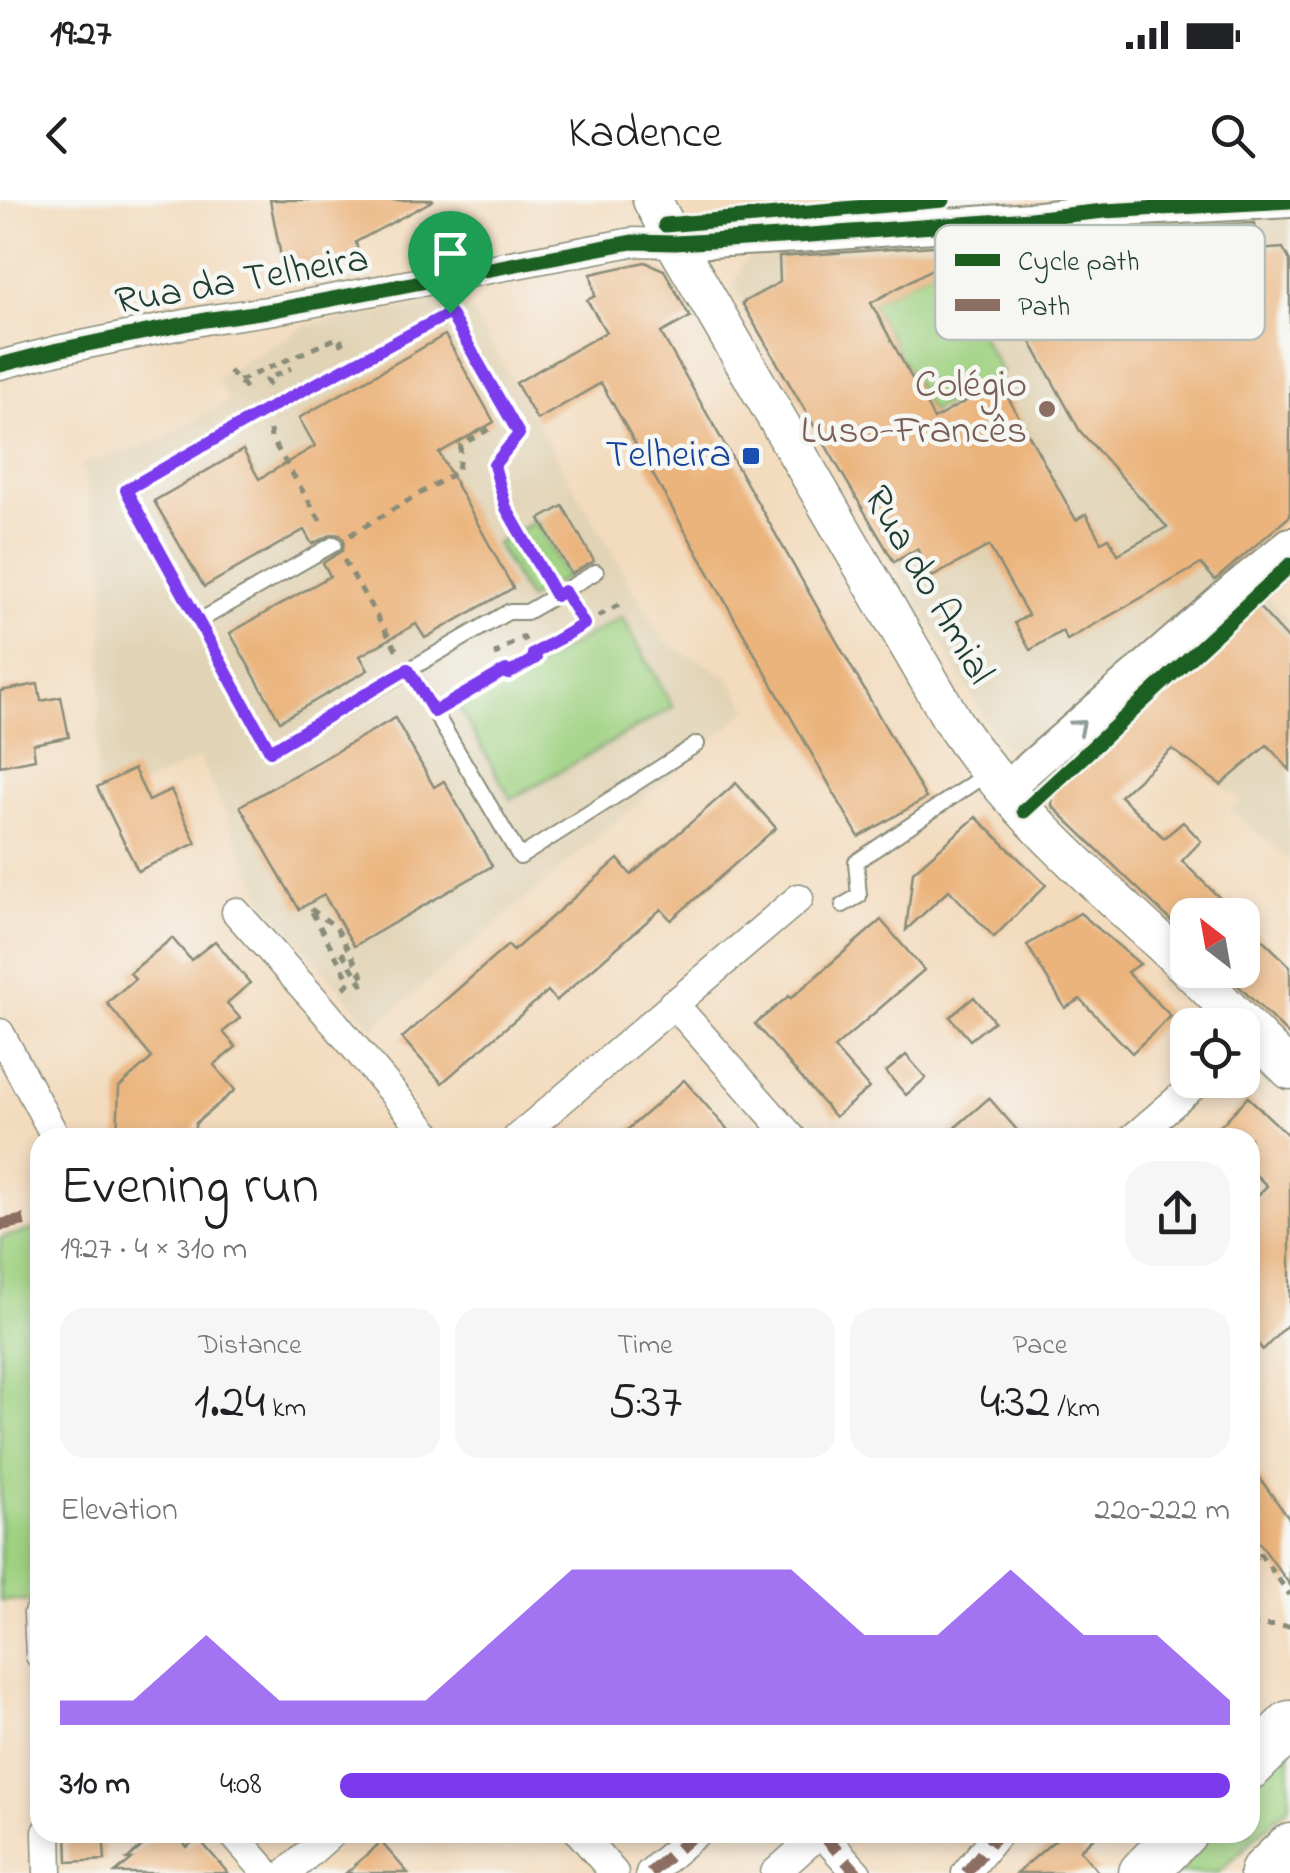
<!DOCTYPE html>
<html lang="en">
<head>
<meta charset="utf-8">
<style>
  body { margin:0; font-family:"Indie Flower",sans-serif; background:#f6f6f6; color:#202124; height:100vh; display:flex; flex-direction:column; font-size:38px; white-space:nowrap }
  * { box-sizing:border-box; margin:0 }
  p { font-size:32px; color:#757577 }
  .icon { flex:none; width:55px; height:55px; fill:none; stroke:currentColor; stroke-width:2; stroke-linecap:round; stroke-linejoin:round }
  .map { position:relative; flex:1; overflow:hidden }
  .side { position:absolute; left:30px; top:928px; width:1230px; height:715px; display:flex; flex-direction:column; background:#fff; border-radius:30px; box-shadow:0 5px 15px #0003 }
  .side>* { flex:none }
  .needle { width:65px; rotate:329deg }
  .fabs { position:absolute; left:1170px; top:698px; display:grid; gap:20px }
  .fabs a { display:grid; place-items:center; width:90px; height:90px; border-radius:20px; background:#fff; box-shadow:0 5px 15px #0003; font-size:50px }
  .pin { position:absolute; display:grid; place-items:center; width:85px; height:85px; color:#fff; margin:-102px -42px; border-radius:50% 50% 50% 0; rotate:-45deg; box-shadow:0 0 10px #0007 }
  .pin .icon { rotate:45deg }
  .round { display:grid; place-items:center; flex:none; width:105px; height:105px; border-radius:30px; background:#f6f6f6 }
  .summary { display:flex; align-items:center; justify-content:space-between; height:170px; padding:0 30px }
  h1 { font-size:55px; font-weight:600; line-height:75px }
  .metrics { display:grid; grid-template-columns:repeat(3,1fr); gap:15px; height:170px; padding:10px 30px }
  .metrics div { display:grid; align-content:center; border-radius:25px; background:#f6f6f6; text-align:center }
  .metrics b { font-size:50px; font-weight:600 }
  .metrics small { font-size:28px; font-weight:400 }
  .metrics p { font-size:28px }
  .chart { height:280px; padding:20px 30px }
  .chart p { display:flex; justify-content:space-between }
  .chart svg { width:100%; height:180px; margin-top:10px; fill:#7c3aed; opacity:.7 }
  ul { padding:0 30px; list-style:none; font-size:32px }
  li { display:grid; grid-template-columns:160px 120px 1fr; align-items:center; height:75px }
  li i { height:25px; border-radius:12px; background:#7c3aed }
  .status { display:flex; justify-content:space-between; align-items:center; height:70px; padding:0 50px; background:#fff; direction:ltr }
  .status svg { height:28px; fill:currentColor }
  header { display:flex; justify-content:space-between; align-items:center; height:130px; padding:0 30px; background:#fff; font-size:45px; font-weight:600 }
  .map>svg:first-child { display:block }
  .built { fill:#e1d3b5 }
  .green { fill:#9fd181; stroke:#5f875a; stroke-width:2.5 }
  .building { fill:#ebb47d; fill-rule:evenodd }
  .lines { fill:none; stroke-linecap:round; stroke-linejoin:round }
  .service-casing { stroke:#898c79; stroke-width:18 }
  .minor-casing { stroke:#898c79; stroke-width:31 }
  .tertiary-casing { stroke:#898c79; stroke-width:36 }
  .secondary-casing { stroke:#898c79; stroke-width:41 }
  .motorway-casing { stroke:#898c79; stroke-width:51 }
  .path { stroke:#898c79; stroke-width:5; stroke-dasharray:8 8; stroke-linecap:butt }
  .service { stroke:#fff; stroke-width:14 }
  .minor { stroke:#fff; stroke-width:28 }
  .tertiary { stroke:#fff; stroke-width:32 }
  .secondary { stroke:#fff; stroke-width:38 }
  .motorway { stroke:#fff; stroke-width:48 }
  .quiet { stroke:#8d6e63; stroke-width:12; stroke-dasharray:25 12; stroke-linecap:butt }
  .cycleway-casing { stroke:#f6f6f2; stroke-width:21 }
  .cycleway { stroke:#1b5e20; stroke-width:15 }
  .oneway { stroke:#8f9e9a }
  .route-casing { stroke:#fff; stroke-width:20 }
  .route { stroke:#7c3aed; stroke-width:12 }
  .education-dot { fill:#8d6e63; stroke:#f6f6f2; stroke-width:4 }
  .transit-dot { fill:#1a4fb4; stroke:#f6f6f2; stroke-width:4 }
  .labels { text-anchor:middle; dominant-baseline:central; stroke-width:9; stroke-linejoin:round; paint-order:stroke }
  .street-label { font-size:40px; fill:#1f3d34; stroke:#f6f6f2 }
  .education-label { font-size:40px; fill:#785e54; stroke:#f6f6f2; text-anchor:end }
  .transit-label { font-size:40px; fill:#164399; stroke:#f6f6f2; text-anchor:end }
  .key { fill:#f6f6f2; stroke:#b6beb9; stroke-width:2.5 }
  .key-label { font-size:28px; fill:#1f3d34 }
</style>
</head>
<body>
<div class="status"><b>19:27</b><svg viewBox="0 0 49 12"><path d="M0 12V9h3v3zM5 12V6h3v6zM10 12V3h3v9zM15 12V0h3v12zM26 1h20v11H26zM47 4h2v5h-2z"/></svg></div>
<header><svg class="icon" aria-label="back" viewBox="0 0 24 24"><path d="M15 5l-7 7 7 7"/></svg>Kadence<svg class="icon" aria-label="search" viewBox="0 0 24 24"><circle cx="10" cy="10" r="6"/><path d="M15 15l6 6"/></svg></header>
<div class="map">
<svg width="1290" height="1673" viewBox="0 0 1290 1673">
  <rect width="100%" height="100%" fill="#f6f6f2"/>
  <filter id="ink" filterUnits="userSpaceOnUse"><feTurbulence type="fractalNoise" baseFrequency=".01" numOctaves="2"/><feDisplacementMap in="SourceGraphic" scale="20" xChannelSelector="R" yChannelSelector="G"/><feConvolveMatrix kernelMatrix="1 2 1 2 8 2 1 2 1" color-interpolation-filters="sRGB"/></filter>
  <filter id="wash" filterUnits="userSpaceOnUse"><feTurbulence type="fractalNoise" baseFrequency=".0048" numOctaves="4" result="noise"/><feDisplacementMap in="SourceGraphic" scale="40" xChannelSelector="R" yChannelSelector="G"/><feGaussianBlur stdDeviation="2.25" result="paint"/><feColorMatrix in="noise" values="0 0 0 0 0 0 0 0 0 0 0 0 0 0 0 0 0 1.4 0 .05"/><feComposite in="paint" operator="in"/></filter>
  <g filter="url(#wash)">
    <rect width="100%" height="100%" fill="#f3dbbe"/>
    <g class="built">
      <polygon points="1290,17 1290,316 1020,551 1001,546 736,92 736,79 744,63 756,55"/>
      <polygon points="463,97 664,441 727,476 749,509 373,828 266,702 200,558 95,605 106,377 82,263 157,242 229,201 216,178 307,125"/>
      <polygon points="1266,397 1290,422 1290,660 1230,610 1240,600 1221,585 1247,562 1203,474 1193,462"/>
    </g>
    <g class="green">
      <polygon points="941,64 1002,173 931,212 871,103"/>
      <polygon points="536,321 567,377 528,399 496,344"/>
      <polygon points="622,417 673,507 511,599 460,509"/>
      <polygon points="40,1028 40,1400 0,1401 0,1038"/>
      <polygon points="1290,1547 1290,1605 1218,1673 1164,1673 1204,1633 1250,1632 1250,1586"/>
    </g>
    <g id="blocks">
      <g class="building">
        <polygon points="270,0 434,0 356,42 361,67 286,82"/>
        <path d="M1255,23L1257,50L1283,48L1290,61V316L1215,380L1201,364L1067,440L1062,431L1030,450L1015,423L1028,415L989,346L932,377L917,349L894,362L742,103L780,82L779,57L1032,39L1106,31ZM941,64L958,94L994,75L1080,231L1167,327L1118,354L1109,338L1101,342L1086,314L1076,320L1006,194L1003,197L996,184L934,219L871,103Z"/>
        <polygon points="645,62 664,70 690,117 661,133 926,598 859,637 601,183 537,220 516,183 606,132 587,100 595,96 591,74"/>
        <polygon points="445,135 494,222 439,253 513,388 425,438 416,424 360,456 368,470 280,521 230,433 330,376 323,363 343,350 344,340 340,335 333,334 312,344 304,330 204,387 154,301 243,250 259,279 315,246 299,218"/>
        <polygon points="563,306 594,361 571,374 540,319"/>
        <polygon points="1257,405 1290,441 1290,570 1267,545 1221,585 1172,549 1120,596 1164,638 1183,622 1201,641 1182,661 1237,715 1188,715 1188,737 1052,606 1053,588"/>
        <polygon points="38,484 41,501 61,497 69,537 33,544 35,559 0,566 0,491"/>
        <polygon points="395,518 434,587 444,581 492,666 354,746 324,695 299,709 240,606"/>
        <polygon points="134,569 149,601 171,590 196,643 138,671 97,587"/>
        <polygon points="736,583 776,628 671,720 661,709 556,801 548,791 442,883 402,838 508,745 513,751 618,659 631,675"/>
        <polygon points="976,617 1046,685 994,737 949,690 906,730 913,672"/>
        <polygon points="1080,713 1140,764 1127,772 1171,816 1132,853 1080,799 1065,808 1027,745"/>
        <polygon points="881,720 924,770 834,848 869,888 835,917 755,824 789,796 791,798"/>
        <polygon points="1242,720 1290,766 1290,836 1222,770 1242,770"/>
        <polygon points="172,738 191,760 215,741 250,783 227,803 240,818 223,832 236,847 214,865 235,890 196,923 192,938 117,938 119,887 152,858 107,803 135,779 130,773"/>
        <polygon points="974,797 994,821 970,840 950,817"/>
        <polygon points="906,855 926,878 906,895 886,872"/>
        <polygon points="684,880 735,938 618,938"/>
        <polygon points="1248,897 1290,937 1290,1122 1263,1150 1250,1135 1250,1003 1267,986 1250,969 1250,938 1209,938"/>
        <polygon points="989,898 1024,938 943,938"/>
        <polygon points="1250,1265 1290,1320 1290,1385 1250,1330"/>
        <polygon points="67,1632 103,1632 105,1660 68,1662"/>
        <polygon points="159,1632 174,1632 187,1647 198,1638 228,1673 115,1673 132,1659 127,1659"/>
        <polygon points="1064,1632 1100,1632 1080,1650 1099,1673 1017,1673"/>
        <polygon points="381,1642 408,1673 346,1673"/>
      </g>
    </g>
  </g>
  <g filter="url(#ink)">
    <use href="#blocks" fill-opacity="0" stroke="#898c79" stroke-width="2.5"/>
    <g class="lines">
      <defs>
        <g id="service">
          <polyline points="510,217 450,113 266,210 126,290 270,551 508,412 527,412 596,372"/>
          <polyline points="199,421 334,344"/>
          <polyline points="409,469 520,657 697,544"/>
          <polyline points="843,705 859,696 856,662 989,572"/>
        </g>
        <g id="minor">
          <polyline points="0,165 58,150 205,120 274,110 632,42 675,43"/>
          <polyline points="236,712 321,807 431,938"/>
          <polyline points="673,803 792,938"/>
          <polyline points="0,833 56,938"/>
          <polyline points="517,938 799,698"/>
          <polyline points="1133,938 1200,880"/>
          <polyline points="38,1413 40,1455"/>
          <polyline points="47,1632 48,1673"/>
          <polyline points="231,1632 267,1673"/>
          <polyline points="579,1632 614,1673"/>
          <polyline points="821,1633 857,1673"/>
          <polyline points="287,1673 333,1632"/>
          <polyline points="650,1673 697,1632"/>
          <polyline points="775,1673 821,1632"/>
          <polyline points="966,1673 999,1632"/>
        </g>
        <g id="tertiary">
          <polyline points="675,43 797,36 1030,19 1104,11 1290,1"/>
          <polyline points="1004,590 1230,393 1290,344"/>
        </g>
        <g id="secondary">
          <path d="M652,0L675,43L955,525C1016,616 1108,692 1188,768"/>
          <polyline points="1190,770 1290,870"/>
        </g>
        <g id="motorway">
          <polyline points="1250,1565 1290,1525"/>
          <polyline points="1143,1673 1183,1632"/>
          <polyline points="1264,1673 1290,1648"/>
        </g>
      </defs>
      <use href="#service" class="service-casing"/>
      <use href="#minor" class="minor-casing"/>
      <use href="#tertiary" class="tertiary-casing"/>
      <use href="#secondary" class="secondary-casing"/>
      <use href="#motorway" class="motorway-casing"/>
      <g class="path">
        <polyline points="229,171 243,185 249,195"/>
        <polyline points="239,181 339,137 342,143 337,145"/>
        <polyline points="270,186 266,180 291,168"/>
        <polyline points="270,230 271,238 323,325"/>
        <polyline points="514,240 494,265 506,308 544,376"/>
        <polyline points="350,335 458,271 461,245 493,227"/>
        <polyline points="344,360 399,454"/>
        <polyline points="576,410 584,424 622,403"/>
        <polyline points="506,470 496,453 523,437 533,454"/>
        <polyline points="452,501 506,470 509,474 536,458 533,454 584,424"/>
        <polyline points="311,709 336,727 366,782 362,784 343,754 338,758"/>
        <polyline points="312,712 350,782 343,789"/>
        <polyline points="1250,1340 1290,1395"/>
        <polyline points="1250,1360 1261,1355"/>
        <polyline points="1250,1425 1290,1426"/>
      </g>
      <use href="#service" class="service"/>
      <use href="#minor" class="minor"/>
      <use href="#tertiary" class="tertiary"/>
      <use href="#secondary" class="secondary"/>
      <use href="#motorway" class="motorway"/>
      <g class="quiet">
        <polyline points="0,1025 40,1017"/>
        <polyline points="821,1633 857,1673"/>
        <polyline points="650,1673 697,1632"/>
        <polyline points="966,1673 999,1632"/>
      </g>
      <defs>
        <g id="cycleway">
          <polyline points="665,25 943,0"/>
          <polyline points="0,165 58,150 205,120 274,110 632,42 675,43 797,36 1030,19 1104,11 1290,1"/>
          <polyline points="1024,611 1290,365"/>
        </g>
      </defs>
      <use href="#cycleway" class="cycleway-casing"/>
      <use href="#cycleway" class="cycleway"/>
    </g>
    <defs><path id="oneway-chevron" d="M-2-3.5L2.5 0L-2 3.5" fill="none" stroke-width="1.6" stroke-linecap="round" stroke-linejoin="round" transform="scale(2.5)"/></defs>
    <use class="oneway" href="#oneway-chevron" transform="translate(1079 526) rotate(-41)"/>
  </g>
  <g class="lines" filter="url(#ink)">
    <defs>
      <polygon id="route" points="450,113 519,234 494,265 506,308 556,396 564,391 584,424 533,454 536,458 508,474 506,470 434,512 408,469 270,551 126,290 266,210"/>
    </defs>
    <use href="#route" class="route-casing"/>
    <use href="#route" class="route"/>
  </g>
  <circle class="education-dot" cx="1047" cy="209" r="10"/>
  <rect class="transit-dot" x="741" y="246" width="20" height="20" rx="5"/>
  <g class="labels">
    <g class="street-label">
      <text transform="translate(242 82) rotate(-10)">Rua da Telheira</text>
      <text transform="translate(927 386) rotate(60)">Rua do Amial</text>
    </g>
    <g class="education-label">
      <text x="1027" y="186">Colégio<tspan x="1027" dy="46">Luso-Francês</tspan></text>
    </g>
    <g class="transit-label">
      <text x="731" y="256">Telheira</text>
    </g>
  </g>
  <rect x="935" y="25" width="330" height="115" rx="15" class="key"/>
  <rect x="955" y="54" width="45" height="12" fill="#1b5e20"/>
  <rect x="955" y="99" width="45" height="12" fill="#8d6e63"/>
  <g class="key-label">
    <text x="1018" y="70">Cycle path</text>
    <text x="1018" y="115">Path</text>
  </g>
</svg>
<div class="fabs">
<a><svg class="needle" viewBox="-14 -14 28 28"><path d="M0-13l5 13h-10z" fill="#e53935"/><path d="M0 13l5-13h-10z" fill="#757577"/></svg></a>
<a><svg class="icon" aria-label="locate" viewBox="0 0 24 24"><circle cx="12" cy="12" r="6"/><path d="M12 2v4M12 18v4M2 12h4M18 12h4"/></svg></a>
</div>
<div class="pin" style="left:450px;top:113px;background:#1e9e55"><svg class="icon" aria-label="arrive" viewBox="0 0 24 24"><path d="M6 21V4h12l-3 4 3 4H6"/></svg></div>
<section class="side">
<div class="summary"><div><h1>Evening run</h1><p>19:27 · 4 × 310 m</p></div><a class="round"><svg class="icon" aria-label="share" viewBox="0 0 24 24"><path d="M12 15V3M7 8l5-5 5 5M5 13v7h14v-7"/></svg></a></div>
<div class="metrics">
<div><p>Distance</p><b>1.24<small> km</small></b></div>
<div><p>Time</p><b>5:37</b></div>
<div><p>Pace</p><b>4:32<small> /km</small></b></div>
</div>
<div class="chart"><p><span>Elevation</span>220–222 m</p>
<svg viewBox="0 0 160 44" preserveAspectRatio="none"><path d="M0 44V38L10 38L20 22L30 38L40 38L50 38L60 22L70 6L80 6L90 6L100 6L110 22L120 22L130 6L140 22L150 22L160 38V44z"/></svg>
</div>
<ul>
<li><b>310 m</b>4:08<i style="width:100%"></i></li>
</ul>
</section>
</div>
</body>
</html>
